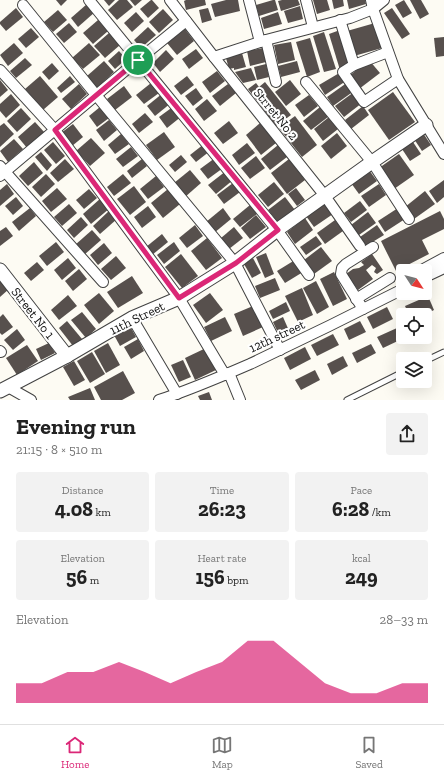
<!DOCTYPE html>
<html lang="en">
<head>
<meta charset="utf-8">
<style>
  body { margin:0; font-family:"Zilla Slab",serif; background:#f2f2f2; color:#222; height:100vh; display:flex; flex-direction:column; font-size:15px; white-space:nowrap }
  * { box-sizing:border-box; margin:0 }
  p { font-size:13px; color:#767676 }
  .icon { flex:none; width:22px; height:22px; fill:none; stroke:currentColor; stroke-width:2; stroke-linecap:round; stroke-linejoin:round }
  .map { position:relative; height:400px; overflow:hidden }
  .details { display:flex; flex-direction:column; background:#fff; flex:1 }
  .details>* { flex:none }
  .needle { width:26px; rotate:126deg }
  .fabs { position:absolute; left:396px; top:264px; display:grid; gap:8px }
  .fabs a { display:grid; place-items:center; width:36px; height:36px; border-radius:4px; background:#fff; box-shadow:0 4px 16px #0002; font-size:20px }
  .pin { position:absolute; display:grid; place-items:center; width:34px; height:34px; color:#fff; margin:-17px; border:2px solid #fff; border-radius:50%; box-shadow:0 1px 4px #0007 }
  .round { display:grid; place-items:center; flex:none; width:42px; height:42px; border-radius:4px; background:#f2f2f2 }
  .summary { display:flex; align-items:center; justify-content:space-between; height:68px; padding:0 16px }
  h1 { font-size:22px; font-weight:700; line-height:30px }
  .stats { display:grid; grid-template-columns:repeat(3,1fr); gap:6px; height:68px; padding:4px 16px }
  .stats div { display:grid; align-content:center; border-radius:4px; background:#f2f2f2; text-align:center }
  .stats b { font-size:20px; font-weight:700 }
  .stats small { font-size:11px; font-weight:400 }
  .stats p { font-size:11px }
  .chart { height:112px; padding:8px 16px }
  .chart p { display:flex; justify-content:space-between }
  .chart svg { width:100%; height:72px; margin-top:4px; fill:#db2777; opacity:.7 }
  .dock { display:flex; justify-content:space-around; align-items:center; height:56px; border-top:1px solid #e0e0e0; background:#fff; font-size:11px; color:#767676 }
  .dock a { display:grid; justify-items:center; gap:2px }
  .dock .active { color:#db2777 }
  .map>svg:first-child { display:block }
  .building { fill:#57504d }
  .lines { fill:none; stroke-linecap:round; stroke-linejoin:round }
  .service-casing { stroke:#424242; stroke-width:7 }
  .minor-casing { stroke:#424242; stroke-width:12 }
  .tertiary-casing { stroke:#424242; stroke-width:15 }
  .service { stroke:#fff; stroke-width:5 }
  .minor { stroke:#fff; stroke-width:10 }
  .tertiary { stroke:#fff; stroke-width:13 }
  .route-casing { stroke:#fff; stroke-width:8 }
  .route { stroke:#db2777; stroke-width:5 }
  .labels { text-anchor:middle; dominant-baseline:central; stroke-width:4; stroke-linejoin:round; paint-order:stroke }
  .street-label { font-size:13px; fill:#0f0f0f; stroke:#fff }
</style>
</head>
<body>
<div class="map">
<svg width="444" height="400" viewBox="0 0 444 400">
  <rect width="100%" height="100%" fill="#fdfbf3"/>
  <g class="building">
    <polygon points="56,0 67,0 61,6"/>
    <polygon points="104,0 115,0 109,6"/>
    <polygon points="119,0 127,0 133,7 117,20 108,10"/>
    <polygon points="130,0 142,0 135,6"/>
    <polygon points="151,0 152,0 159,8 148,18 140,9"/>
    <polygon points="186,0 205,0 206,5 186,10 184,1"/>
    <polygon points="226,0 238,0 240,11 215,17 211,4"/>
    <polygon points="273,0 275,0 278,10 259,16 256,5"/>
    <polygon points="282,0 298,0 300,5 281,11 278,1"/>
    <polygon points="313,0 327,0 330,10 317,14"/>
    <polygon points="332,0 343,0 344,6 334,9"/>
    <polygon points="347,0 365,0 366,4 349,9"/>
    <polygon points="404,0 412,13 403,18 395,5"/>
    <polygon points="410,0 421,0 429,14 420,19"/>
    <polygon points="87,4 95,12 78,27 71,18"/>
    <polygon points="300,6 303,19 288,23 284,11"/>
    <polygon points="16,8 23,17 6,31 0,24 0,22"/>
    <polygon points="208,8 212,20 202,23 199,10"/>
    <polygon points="392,8 410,34 402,39 384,13"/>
    <polygon points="163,9 173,20 159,33 149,22"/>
    <polygon points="58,10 67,20 53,32 44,22"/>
    <polygon points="136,12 144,21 132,32 124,23"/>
    <polygon points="278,12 282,24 264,29 261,18"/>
    <polygon points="98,20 108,31 93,44 83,33"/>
    <polygon points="69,23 77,32 64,43 56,34"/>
    <polygon points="375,23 382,48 354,56 347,31"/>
    <polygon points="148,27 156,35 141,48 134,40"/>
    <polygon points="31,28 39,37 26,48 18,39"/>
    <polygon points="185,29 194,41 177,55 167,43"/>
    <polygon points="340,30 351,66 340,70 329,34"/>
    <polygon points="324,32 336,69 324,72 313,36"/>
    <polygon points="109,33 120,45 105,58 94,46"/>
    <polygon points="444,37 444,56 436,57 434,38"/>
    <polygon points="310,38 320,72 307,77 296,42"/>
    <polygon points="291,42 295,60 278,64 274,45"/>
    <polygon points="14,43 23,53 8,66 0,55"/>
    <polygon points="89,43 100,55 83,69 72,58"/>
    <polygon points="263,48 266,62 250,66 247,51"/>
    <polygon points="196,49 203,58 189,69 182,59"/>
    <polygon points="166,50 174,59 160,72 153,63"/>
    <polygon points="119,51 126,59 115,69 108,61"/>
    <polygon points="242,53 246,67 234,70 234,68 229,69 226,58"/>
    <polygon points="25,58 32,65 16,78 10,71"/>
    <polygon points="369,60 380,73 359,89 349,76"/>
    <polygon points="104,61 114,72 97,88 87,76"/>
    <polygon points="297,61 300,72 281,77 278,66"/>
    <polygon points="52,63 59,71 49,80 42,72"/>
    <polygon points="266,64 269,77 257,80 254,67"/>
    <polygon points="251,68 256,80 243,83 235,72"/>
    <polygon points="217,71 225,81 210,93 202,82"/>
    <polygon points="341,72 346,81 325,95 319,85"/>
    <polygon points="40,76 58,97 43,110 25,89"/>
    <polygon points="70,76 75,82 61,93 57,88"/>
    <polygon points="187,76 194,85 181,95 174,86"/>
    <polygon points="0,80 8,90 0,97"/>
    <polygon points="290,80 301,94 286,106 275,92"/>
    <polygon points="265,82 291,115 276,126 248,89 256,83 259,87"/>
    <polygon points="348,82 354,91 333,106 327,97"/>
    <polygon points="151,83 159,93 144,104 136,95"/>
    <polygon points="79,84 87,94 71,109 62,99"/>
    <polygon points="228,84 236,93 220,106 212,96"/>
    <polygon points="124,86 132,97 115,110 107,99"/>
    <polygon points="196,88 203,98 193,106 185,96"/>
    <polygon points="354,92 362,103 344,117 335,106"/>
    <polygon points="393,92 415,122 389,140 368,110"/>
    <polygon points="163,93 171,103 155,116 147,106"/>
    <polygon points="11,94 20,105 6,118 0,111 0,104"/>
    <polygon points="309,95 318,106 304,117 295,105"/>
    <polygon points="207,99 217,111 204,121 195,109"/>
    <polygon points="174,106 182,116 167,128 159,117"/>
    <polygon points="363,106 369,115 351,129 345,120"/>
    <polygon points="100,107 109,118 97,127 89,116"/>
    <polygon points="320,107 328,117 311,130 303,121"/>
    <polygon points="21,108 31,119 17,132 7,121"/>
    <polygon points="145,113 153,122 139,133 132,124"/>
    <polygon points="295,116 317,145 302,157 279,128"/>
    <polygon points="329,117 338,129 323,141 314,129"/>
    <polygon points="109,120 117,130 104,141 96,130"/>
    <polygon points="229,121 238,133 223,144 214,133"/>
    <polygon points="35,122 45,133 27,148 18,137"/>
    <polygon points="4,123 14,134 0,147 0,126"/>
    <polygon points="260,123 276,143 261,155 246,135"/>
    <polygon points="73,124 83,137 72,146 61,133"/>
    <polygon points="164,132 175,147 157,160 146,145"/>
    <polygon points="337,133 347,146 331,159 321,146"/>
    <polygon points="423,133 431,145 422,151 414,139"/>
    <polygon points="121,134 129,144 115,154 108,145"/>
    <polygon points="91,138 105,153 90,166 76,151"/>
    <polygon points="14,139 23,149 8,162 0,151"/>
    <polygon points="53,142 65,156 56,164 44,150"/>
    <polygon points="413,142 421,154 410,161 402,149"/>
    <polygon points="247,143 255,153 239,165 232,155"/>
    <polygon points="204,144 210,151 196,162 190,155"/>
    <polygon points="278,145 287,157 270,170 261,159"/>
    <polygon points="131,147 138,156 123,167 116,159"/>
    <polygon points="41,152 52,165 47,171 35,157"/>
    <polygon points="399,154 414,175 394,189 379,168"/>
    <polygon points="181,155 187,162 175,172 169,165"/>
    <polygon points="256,156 265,168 250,179 241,168"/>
    <polygon points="215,158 223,168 208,179 200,169"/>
    <polygon points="65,159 74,169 58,182 50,173"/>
    <polygon points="142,159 147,166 132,178 127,171"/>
    <polygon points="289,159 305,180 287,194 271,173"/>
    <polygon points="34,162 43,173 28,186 19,176"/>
    <polygon points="190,170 201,183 185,197 174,183"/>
    <polygon points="369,170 377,181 359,194 351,183"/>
    <polygon points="226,171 233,180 216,194 208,185"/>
    <polygon points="46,174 55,184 41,197 32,187"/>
    <polygon points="123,174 131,183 114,196 107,187"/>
    <polygon points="156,176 164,187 148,199 140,189"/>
    <polygon points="444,180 444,197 437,203 429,191"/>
    <polygon points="274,182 284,194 268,207 258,195"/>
    <polygon points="233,183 240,192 224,204 217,195"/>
    <polygon points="7,184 14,194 0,206 0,190"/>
    <polygon points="379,184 386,195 369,207 361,196"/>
    <polygon points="134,186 146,202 130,215 117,199"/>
    <polygon points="57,188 67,199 51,212 42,201"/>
    <polygon points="296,188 305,200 297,206 288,194"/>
    <polygon points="89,189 97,198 84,209 76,200"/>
    <polygon points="168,189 180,204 163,218 151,203"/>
    <polygon points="425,191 435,204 414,219 405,207"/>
    <polygon points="16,197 23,206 13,215 5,206"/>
    <polygon points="285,197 295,210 278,223 268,210"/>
    <polygon points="101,198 110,208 91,224 83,214"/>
    <polygon points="360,201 367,210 351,222 344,213"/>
    <polygon points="325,202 333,214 314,227 306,216"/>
    <polygon points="69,204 77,213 62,226 54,217"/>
    <polygon points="250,205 257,214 240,227 233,219"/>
    <polygon points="148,206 156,217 142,228 134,217"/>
    <polygon points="30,208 36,216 19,231 12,222"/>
    <polygon points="223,208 231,219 214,233 206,222"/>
    <polygon points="398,208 405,219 385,232 378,221"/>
    <polygon points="110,210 117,219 100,234 93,226"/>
    <polygon points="440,211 444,219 444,229 422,240 429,254 396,271 381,241"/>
    <polygon points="368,212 376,223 359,235 351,225"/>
    <polygon points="256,215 266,227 250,239 241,228"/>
    <polygon points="81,217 88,225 74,238 67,230"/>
    <polygon points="305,218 313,230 295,244 287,232"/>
    <polygon points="335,220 343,231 325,244 317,233"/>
    <polygon points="195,225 203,236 187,248 179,238"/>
    <polygon points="377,225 384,235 366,246 360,237"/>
    <polygon points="6,227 13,236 0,246 0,231"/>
    <polygon points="234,227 243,238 229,249 221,238"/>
    <polygon points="92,230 101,240 84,255 75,245"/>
    <polygon points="162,234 168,242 152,255 146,247"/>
    <polygon points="316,236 322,244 306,255 300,247"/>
    <polygon points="207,238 222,258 206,270 191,251"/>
    <polygon points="56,242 64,252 47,266 39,256"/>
    <polygon points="174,242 180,251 164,264 157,255"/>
    <polygon points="104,243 112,253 98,265 90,255"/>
    <polygon points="321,247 332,261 314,274 304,260"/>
    <polygon points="266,253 274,274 265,278 256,257"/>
    <polygon points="181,254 198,276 182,288 165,267"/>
    <polygon points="372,254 383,270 377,274 374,272 376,268 372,265 366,270 373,279 358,290 346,274 353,269 359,268 364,265 361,262"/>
    <polygon points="116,256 126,268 111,280 101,269"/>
    <polygon points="68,258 76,268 62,280 54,270"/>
    <polygon points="253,258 261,273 252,278 244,264"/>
    <polygon points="295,260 303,272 285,283 277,271"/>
    <polygon points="37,262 44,270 31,281 24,273"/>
    <polygon points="79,269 87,279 73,291 65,281"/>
    <polygon points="334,272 347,299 333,306 320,279"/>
    <polygon points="132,276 143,293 118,308 107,292"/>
    <polygon points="0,278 9,289 0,297"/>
    <polygon points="275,278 280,290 260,298 255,286"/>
    <polygon points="316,281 329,307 317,314 303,288"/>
    <polygon points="302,288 313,315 298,322 285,296"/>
    <polygon points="99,293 114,311 99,324 84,305"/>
    <polygon points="210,293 223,310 206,323 193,305"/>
    <polygon points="68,295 77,306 59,320 51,310"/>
    <polygon points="428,296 434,310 424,315 409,315 405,306"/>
    <polygon points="286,302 290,311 273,319 269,311"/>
    <polygon points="253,306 263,327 243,336 234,314"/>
    <polygon points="387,307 393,319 373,329 367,317"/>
    <polygon points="82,312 96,329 86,338 71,320"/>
    <polygon points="3,314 13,327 2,335 0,333 0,317"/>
    <polygon points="225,317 232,331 211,341 204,327"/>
    <polygon points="283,317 290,333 280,337 273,322"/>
    <polygon points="67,321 82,339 73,346 59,328"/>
    <polygon points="360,321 366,332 349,340 344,329"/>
    <polygon points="130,326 136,337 120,346 114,335"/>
    <polygon points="397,328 402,339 383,348 377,337"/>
    <polygon points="17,329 25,340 13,350 4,340"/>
    <polygon points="333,334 339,345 317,356 311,345"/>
    <polygon points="138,339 144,351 131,359 124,347"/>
    <polygon points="49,343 55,353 41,360 36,349"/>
    <polygon points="108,343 120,365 106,373 94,351"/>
    <polygon points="371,344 376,353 357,363 352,353"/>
    <polygon points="27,345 38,361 17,375 6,358"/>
    <polygon points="305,347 311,359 290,370 284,358"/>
    <polygon points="206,348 216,370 195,380 185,358"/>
    <polygon points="92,352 105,374 90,383 77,361"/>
    <polygon points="343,356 348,366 332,375 327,364"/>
    <polygon points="183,360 191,377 179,382 171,365"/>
    <polygon points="74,361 85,380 74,386 63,367"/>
    <polygon points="315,370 320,380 301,390 295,380"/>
    <polygon points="123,371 135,393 122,400 101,400 94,387"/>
    <polygon points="90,388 95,400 70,400 68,397"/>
    <polygon points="209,392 212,400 200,400 198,396"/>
  </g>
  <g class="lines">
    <defs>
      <g id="service">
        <polyline points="425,361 444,352"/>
        <polyline points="347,400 403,372"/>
      </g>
      <g id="minor">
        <polyline points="89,0 277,230 309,275"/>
        <polyline points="170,0 214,57 325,196 360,246"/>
        <polyline points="249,0 260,42"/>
        <polyline points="306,0 313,27"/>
        <polyline points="371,0 373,9 398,79 444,154"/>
        <polyline points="23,5 96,95 235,263 280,350"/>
        <polyline points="340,20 354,65"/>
        <polyline points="266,40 276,82"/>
        <polyline points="388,52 354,65 343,72 364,102 398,79"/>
        <polyline points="214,57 266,40 350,18 373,9 384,0"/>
        <polyline points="0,70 55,130 179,298 225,375"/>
        <polyline points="306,82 372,162 409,219"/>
        <polyline points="0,166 103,282"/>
        <polyline points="0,176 138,60 186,21"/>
        <polyline points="420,271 444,258"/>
        <polyline points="425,277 444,268"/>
        <polyline points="356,299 390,278"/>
        <polyline points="363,309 341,274 342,268 346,264 373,247"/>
        <polyline points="132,318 177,394"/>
        <polyline points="0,351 1,352"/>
        <polyline points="229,373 240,400"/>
        <polyline points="8,387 31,400"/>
        <path d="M159,400C190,390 220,377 250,364C301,340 352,315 403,289"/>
      </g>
      <g id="tertiary">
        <polyline points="0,270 67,356"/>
        <polyline points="0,391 67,356 132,318 179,298 235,263 277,230 372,162 426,125"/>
      </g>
    </defs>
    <use href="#service" class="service-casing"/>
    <use href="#minor" class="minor-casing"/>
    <use href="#tertiary" class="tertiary-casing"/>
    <use href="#service" class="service"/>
    <use href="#minor" class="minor"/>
    <use href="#tertiary" class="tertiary"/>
  </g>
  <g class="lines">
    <defs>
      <polygon id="route" points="138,60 278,230 236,263 179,298 55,130"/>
    </defs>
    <use href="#route" class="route-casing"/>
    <use href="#route" class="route"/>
  </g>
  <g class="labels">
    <g class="street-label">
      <text transform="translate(276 114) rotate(51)">Strret No 2</text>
      <text transform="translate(33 313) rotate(52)">Street No 1</text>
      <text transform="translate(137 318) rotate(-26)">11th Street</text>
      <text transform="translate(277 336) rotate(-25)">12th street</text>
    </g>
  </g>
</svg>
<div class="fabs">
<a><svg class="needle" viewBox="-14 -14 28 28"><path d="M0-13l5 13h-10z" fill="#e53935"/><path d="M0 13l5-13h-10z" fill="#767676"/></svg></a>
<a><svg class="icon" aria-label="locate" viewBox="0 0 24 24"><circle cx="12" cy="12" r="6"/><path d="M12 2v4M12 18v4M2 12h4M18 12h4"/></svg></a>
<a><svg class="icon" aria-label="layers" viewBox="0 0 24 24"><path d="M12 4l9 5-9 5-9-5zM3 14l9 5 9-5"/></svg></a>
</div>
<div class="pin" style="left:138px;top:60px;background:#1e9e55"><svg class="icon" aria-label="arrive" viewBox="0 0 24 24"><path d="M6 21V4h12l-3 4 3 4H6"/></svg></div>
</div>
<section class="details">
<div class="summary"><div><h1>Evening run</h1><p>21:15 · 8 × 510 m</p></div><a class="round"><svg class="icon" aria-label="share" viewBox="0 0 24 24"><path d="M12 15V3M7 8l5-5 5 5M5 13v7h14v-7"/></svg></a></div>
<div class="stats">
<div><p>Distance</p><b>4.08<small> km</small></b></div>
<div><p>Time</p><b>26:23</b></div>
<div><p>Pace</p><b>6:28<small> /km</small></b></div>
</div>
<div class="stats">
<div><p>Elevation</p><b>56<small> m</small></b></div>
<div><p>Heart rate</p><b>156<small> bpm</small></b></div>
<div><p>kcal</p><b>249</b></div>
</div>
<div class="chart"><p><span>Elevation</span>28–33 m</p>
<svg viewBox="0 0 160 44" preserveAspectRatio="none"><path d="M0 44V32L10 32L20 25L30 25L40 19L50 25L60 32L70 25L80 19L90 6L100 6L110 19L120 32L130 38L140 38L150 32L160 32V44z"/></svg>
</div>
</section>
<nav class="dock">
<a class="active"><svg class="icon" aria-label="home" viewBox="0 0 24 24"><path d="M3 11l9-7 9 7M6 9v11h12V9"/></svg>Home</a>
<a><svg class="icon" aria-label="map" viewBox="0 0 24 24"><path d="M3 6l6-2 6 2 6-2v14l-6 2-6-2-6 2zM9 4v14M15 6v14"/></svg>Map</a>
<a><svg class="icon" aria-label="saved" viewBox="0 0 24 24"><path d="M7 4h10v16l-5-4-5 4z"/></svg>Saved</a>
</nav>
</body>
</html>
